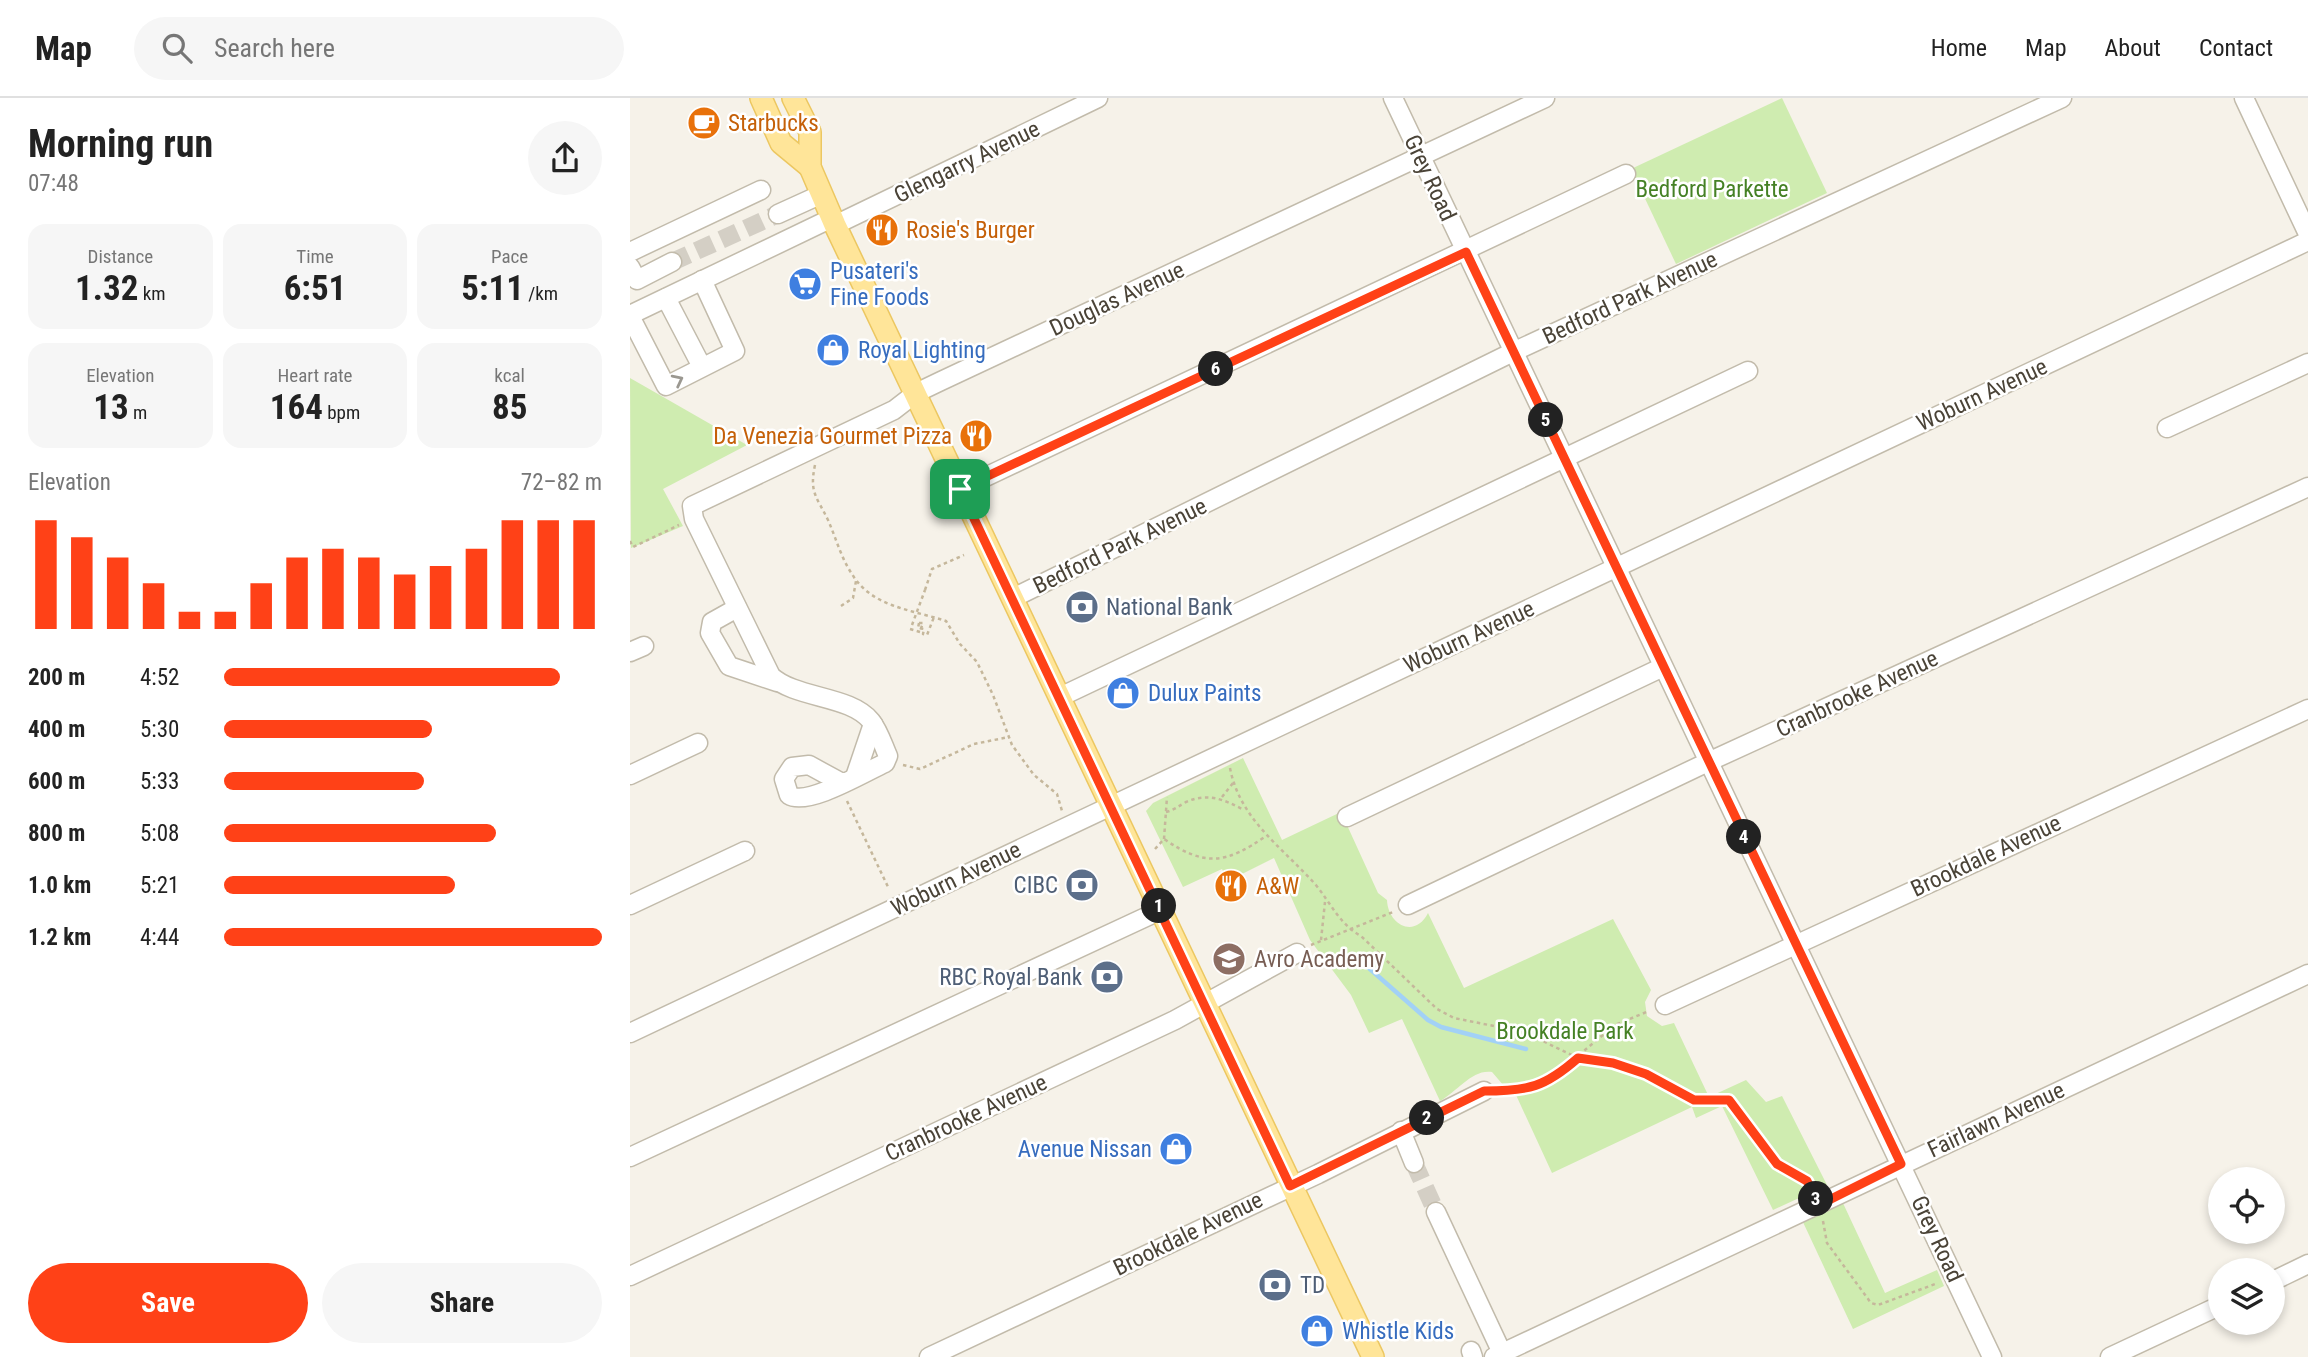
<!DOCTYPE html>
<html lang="en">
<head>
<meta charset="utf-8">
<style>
  body { margin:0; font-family:"Roboto Condensed",sans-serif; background:#f6f6f6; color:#222; height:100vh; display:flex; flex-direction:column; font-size:26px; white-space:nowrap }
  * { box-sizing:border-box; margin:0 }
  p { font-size:23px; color:#767676 }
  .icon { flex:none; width:38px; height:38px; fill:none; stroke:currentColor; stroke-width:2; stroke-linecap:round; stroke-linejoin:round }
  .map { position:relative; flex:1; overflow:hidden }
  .panel { display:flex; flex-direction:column; background:#fff; width:630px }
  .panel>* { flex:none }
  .fabs { position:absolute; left:1578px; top:1069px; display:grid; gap:14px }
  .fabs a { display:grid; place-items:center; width:77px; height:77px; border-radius:50%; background:#fff; box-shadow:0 4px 10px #0003; font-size:35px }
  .pin { position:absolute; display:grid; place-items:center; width:60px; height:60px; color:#fff; margin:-30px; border-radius:14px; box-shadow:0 4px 10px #0006 }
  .km { position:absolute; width:35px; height:35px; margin:-18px; border-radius:50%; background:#222; color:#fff; font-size:19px; line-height:35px; text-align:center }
  .round { display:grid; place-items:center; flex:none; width:74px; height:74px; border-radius:37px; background:#f6f6f6 }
  .headline { display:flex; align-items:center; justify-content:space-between; height:119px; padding:0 28px }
  h1 { font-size:38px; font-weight:700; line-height:52px }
  .figures { display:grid; grid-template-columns:repeat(3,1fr); gap:10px; height:119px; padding:7px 28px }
  .figures div { display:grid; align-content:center; border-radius:18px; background:#f6f6f6; text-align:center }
  .figures b { font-size:35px; font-weight:700 }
  .figures small { font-size:19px; font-weight:400 }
  .figures p { font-size:19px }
  .chart { height:196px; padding:14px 28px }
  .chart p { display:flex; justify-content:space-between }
  .chart svg { width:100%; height:126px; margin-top:7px; stroke:#ff4117; stroke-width:6 }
  .button { display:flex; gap:14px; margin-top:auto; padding:14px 28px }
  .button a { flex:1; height:80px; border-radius:42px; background:#ff4117; color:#fff; font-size:28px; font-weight:700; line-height:80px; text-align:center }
  .button a+a { background:#f6f6f6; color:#222 }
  ul { padding:0 28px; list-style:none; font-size:23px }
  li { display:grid; grid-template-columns:112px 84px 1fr; align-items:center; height:52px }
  li i { height:18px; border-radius:9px; background:#ff4117 }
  header { display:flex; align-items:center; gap:42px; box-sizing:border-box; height:98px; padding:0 35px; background:#fff; border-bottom:2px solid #e0e0e0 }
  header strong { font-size:33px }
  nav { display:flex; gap:38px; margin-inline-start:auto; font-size:24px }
  .search { width:490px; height:63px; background:#f6f6f6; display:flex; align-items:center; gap:18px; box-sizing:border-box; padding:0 24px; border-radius:38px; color:#767676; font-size:26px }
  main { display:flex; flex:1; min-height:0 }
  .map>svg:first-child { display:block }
  .green { fill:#cfecb0 }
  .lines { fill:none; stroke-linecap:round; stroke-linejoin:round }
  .stream { stroke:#a2d1f6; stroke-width:4.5 }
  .minor-tunnel { stroke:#d4cfc5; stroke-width:18; stroke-dasharray:18 9; stroke-linecap:butt }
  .minor-casing { stroke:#c2bbab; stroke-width:21 }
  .major-casing { stroke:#ecc761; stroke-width:24 }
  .path { stroke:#c5b79b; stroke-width:2.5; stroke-dasharray:3.5 3.5; stroke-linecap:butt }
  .minor { stroke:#fff; stroke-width:18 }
  .major { stroke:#ffe599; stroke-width:21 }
  .path-bridge { stroke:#c5b79b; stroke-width:2.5; stroke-dasharray:3.5 3.5; stroke-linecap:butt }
  .oneway { stroke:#9b9891 }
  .route-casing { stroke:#fff; stroke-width:14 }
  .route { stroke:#ff4117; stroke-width:9 }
  .labels { text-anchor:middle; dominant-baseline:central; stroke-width:5; stroke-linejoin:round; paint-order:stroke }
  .food-label { font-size:23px; fill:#c56008; stroke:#fff; text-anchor:start }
  .street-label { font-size:23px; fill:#4a4337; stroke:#fff }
  .park-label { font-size:23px; fill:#458125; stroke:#fff }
  .shop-label { font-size:23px; fill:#366cbe; stroke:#fff; text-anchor:start }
  .service-label { font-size:23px; fill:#4e5e75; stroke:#fff; text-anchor:start }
  .education-label { font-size:23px; fill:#785e54; stroke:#fff; text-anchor:start }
</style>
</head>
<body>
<header>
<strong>Map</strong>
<div class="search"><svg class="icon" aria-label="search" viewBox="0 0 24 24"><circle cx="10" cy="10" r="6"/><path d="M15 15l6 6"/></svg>Search here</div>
<nav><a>Home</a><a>Map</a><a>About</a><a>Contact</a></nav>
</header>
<main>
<section class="panel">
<div class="headline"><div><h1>Morning run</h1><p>07:48</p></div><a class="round"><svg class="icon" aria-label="share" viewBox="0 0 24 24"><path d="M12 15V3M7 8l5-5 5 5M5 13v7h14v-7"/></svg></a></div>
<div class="figures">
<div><p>Distance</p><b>1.32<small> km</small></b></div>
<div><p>Time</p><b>6:51</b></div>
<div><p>Pace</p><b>5:11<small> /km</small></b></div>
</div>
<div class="figures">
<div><p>Elevation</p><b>13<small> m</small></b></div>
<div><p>Heart rate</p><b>164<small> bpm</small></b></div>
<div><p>kcal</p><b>85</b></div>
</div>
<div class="chart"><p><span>Elevation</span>72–82 m</p>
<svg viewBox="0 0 160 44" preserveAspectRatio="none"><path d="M5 44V6M15 44V12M25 44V19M35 44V28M45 44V38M55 44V38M65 44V28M75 44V19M85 44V16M95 44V19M105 44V25M115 44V22M125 44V16M135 44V6M145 44V6M155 44V6"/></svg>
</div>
<ul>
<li><b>200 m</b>4:52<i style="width:89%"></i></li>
<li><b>400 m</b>5:30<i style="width:55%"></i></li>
<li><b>600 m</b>5:33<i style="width:53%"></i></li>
<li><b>800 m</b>5:08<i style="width:72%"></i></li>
<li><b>1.0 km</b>5:21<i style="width:61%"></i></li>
<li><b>1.2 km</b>4:44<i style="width:100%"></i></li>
</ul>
<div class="button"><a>Save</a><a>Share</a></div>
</section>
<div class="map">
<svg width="1678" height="1259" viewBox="0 0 1678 1259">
  <rect width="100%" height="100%" fill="#f6f2e9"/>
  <g class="green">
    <polygon points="1152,0 1197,95 1046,166 1001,71"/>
    <polygon points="0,280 117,347 33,391 53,428 1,450"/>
    <path d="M613,660L652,742L711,714L748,795L757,802C758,827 785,841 798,815L834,890L983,821L1021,892L1015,904L1017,918L1032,928L1044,925L1079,999L1116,982L1136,1004L1152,998L1197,1087L1143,1112L1092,1008L1066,1020L1062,1009L922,1075L886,997L874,996V988L862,974C842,971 828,993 810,1003L772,921L739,935L721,897L680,842L644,760L598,783L592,771L553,789L516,713L523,705Z"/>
    <polygon points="1212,1103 1255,1195 1307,1172 1314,1188 1223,1231 1172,1122"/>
  </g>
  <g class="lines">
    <polyline class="stream" points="724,857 798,922 811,929 896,951"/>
    <g class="minor-tunnel">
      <polyline points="42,164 148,116"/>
      <polyline points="784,1065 806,1114"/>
    </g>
    <defs>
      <g id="minor">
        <polyline points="763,0 1362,1259"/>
        <polyline points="1614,0 1678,136"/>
        <polyline points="148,116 192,96"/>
        <polyline points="205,127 468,0"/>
        <polyline points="0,154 131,92"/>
        <polyline points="0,169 7,182 42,164"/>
        <polyline points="36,200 72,269"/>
        <polyline points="0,217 202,120"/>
        <polyline points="0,218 36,288 105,253 72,182"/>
        <polyline points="1537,330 1678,265"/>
        <polyline points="330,391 996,76"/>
        <polyline points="383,500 883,254 1432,0"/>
        <polyline points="107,510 82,524 80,535 99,568 147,584"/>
        <polyline points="0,554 14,548"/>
        <polyline points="430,599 1118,273"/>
        <polyline points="0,677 68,645"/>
        <polyline points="225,679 243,626"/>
        <path d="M212,685L179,667L162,669L154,681L159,697C177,709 235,674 255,665L258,658C253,647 249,633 241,623C220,597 166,601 141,578L64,421L62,408L264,312L286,295L311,283L915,0"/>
        <polyline points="717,719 1033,569"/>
        <polyline points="0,807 115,753"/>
        <polyline points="778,807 1078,664 1678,389"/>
        <polyline points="1035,907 1678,611"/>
        <polyline points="0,935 1678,143"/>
        <polyline points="771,1033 784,1065"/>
        <polyline points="0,1059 531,812"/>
        <polyline points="806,1114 872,1255"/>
        <polyline points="0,1178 545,922 667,855"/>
        <polyline points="1643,1183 1678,1166"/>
        <polyline points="841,1253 843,1259"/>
        <polyline points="299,1259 688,1076 854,993"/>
        <polyline points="864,1259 1678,876"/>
        <polyline points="1480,1259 1591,1207"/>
      </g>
      <g id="major">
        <polyline points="131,0 151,45 180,69"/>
        <polyline points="163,0 180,34 180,69 205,127 743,1259"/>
      </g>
    </defs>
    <use href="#minor" class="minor-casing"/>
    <use href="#major" class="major-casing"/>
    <g class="path">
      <path d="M185,367C179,395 187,399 198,422C206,440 211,460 222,476C241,509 283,512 316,523L330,546L347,564L363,597L382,647L404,677L427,696L432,713"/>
      <polyline points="0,443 3,449 49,427"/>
      <polyline points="295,492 302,471 334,457"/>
      <polyline points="211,508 223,500 226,483"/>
      <polyline points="289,525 288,530 294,531 293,536 297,537 304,519"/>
      <polyline points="289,525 293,525 290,533"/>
      <polyline points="280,531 290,534"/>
      <polyline points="273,667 290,671 344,646 379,639"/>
      <path d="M600,670C610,722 652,749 685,786C701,805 709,826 731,838L807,911L824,920L894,934L948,960L983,965L1016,976L1063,1001L1099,1002L1147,1066L1176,1083L1181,1091"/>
      <polyline points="592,699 603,685"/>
      <polyline points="217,703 259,791"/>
      <path d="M536,714C544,712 549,708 556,704C578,694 595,702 614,712"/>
      <polyline points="534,741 537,699"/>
      <path d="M525,751L534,741C575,769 596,766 636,738"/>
      <polyline points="691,842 695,804"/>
      <polyline points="681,847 763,814"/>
      <polyline points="869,993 914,986 985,927 1019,913"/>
      <polyline points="1193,1123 1197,1145 1241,1205 1248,1207 1308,1185"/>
    </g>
    <use href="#minor" class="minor"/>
    <use href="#major" class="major"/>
    <polyline class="path-bridge" points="282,527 295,492"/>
  </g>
  <defs><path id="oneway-chevron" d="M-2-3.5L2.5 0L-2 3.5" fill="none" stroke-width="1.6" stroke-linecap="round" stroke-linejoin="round" transform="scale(1.75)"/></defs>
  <use class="oneway" href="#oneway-chevron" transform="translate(48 282) rotate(-27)"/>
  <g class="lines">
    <defs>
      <path id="route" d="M836,154L1271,1066L1189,1107L1177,1083L1147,1066L1099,1002H1064L1016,976L983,965L948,960C915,989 899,993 854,993L660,1088L330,391Z"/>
    </defs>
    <use href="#route" class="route-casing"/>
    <use href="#route" class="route"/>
  </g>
  <defs>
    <symbol id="cafe-disc" viewBox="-11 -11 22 22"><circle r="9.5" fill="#e8710a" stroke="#fff"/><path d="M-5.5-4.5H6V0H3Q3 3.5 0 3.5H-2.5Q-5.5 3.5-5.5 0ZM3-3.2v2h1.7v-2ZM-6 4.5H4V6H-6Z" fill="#fff"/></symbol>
    <symbol id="restaurant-disc" viewBox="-11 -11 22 22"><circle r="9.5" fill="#e8710a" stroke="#fff"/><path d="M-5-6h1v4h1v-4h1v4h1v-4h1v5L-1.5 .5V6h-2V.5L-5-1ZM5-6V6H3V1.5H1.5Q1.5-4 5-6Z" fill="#fff"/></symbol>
    <symbol id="supermarket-disc" viewBox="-11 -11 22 22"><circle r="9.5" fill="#3f7fe0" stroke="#fff"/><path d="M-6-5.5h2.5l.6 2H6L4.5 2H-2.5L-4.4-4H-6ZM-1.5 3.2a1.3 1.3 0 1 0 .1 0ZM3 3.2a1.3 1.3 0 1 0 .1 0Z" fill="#fff"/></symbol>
    <symbol id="shop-disc" viewBox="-11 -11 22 22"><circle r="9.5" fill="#3f7fe0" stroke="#fff"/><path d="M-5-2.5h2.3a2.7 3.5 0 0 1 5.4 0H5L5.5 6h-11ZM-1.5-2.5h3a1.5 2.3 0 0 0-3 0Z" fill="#fff"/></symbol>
    <symbol id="bank-disc" viewBox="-11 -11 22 22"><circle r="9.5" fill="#5c6f8a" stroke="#fff"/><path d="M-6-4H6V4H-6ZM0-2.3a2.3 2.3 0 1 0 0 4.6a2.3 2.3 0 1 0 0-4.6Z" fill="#fff"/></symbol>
    <symbol id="school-disc" viewBox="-11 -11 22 22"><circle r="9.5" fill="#8d6e63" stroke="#fff"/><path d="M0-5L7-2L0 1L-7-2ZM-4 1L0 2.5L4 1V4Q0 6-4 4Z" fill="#fff"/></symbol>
  </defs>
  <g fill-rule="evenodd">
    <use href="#cafe-disc" x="55" y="6" width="38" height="38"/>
    <use href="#restaurant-disc" x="233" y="113" width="38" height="38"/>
    <use href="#supermarket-disc" x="156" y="167" width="38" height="38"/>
    <use href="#shop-disc" x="184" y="233" width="38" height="38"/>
    <use href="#restaurant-disc" x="327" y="319" width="38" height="38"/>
    <use href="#bank-disc" x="433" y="490" width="38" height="38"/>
    <use href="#shop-disc" x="474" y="576" width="38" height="38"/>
    <use href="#bank-disc" x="433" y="768" width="38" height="38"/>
    <use href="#restaurant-disc" x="582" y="769" width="38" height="38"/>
    <use href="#school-disc" x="580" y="842" width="38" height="38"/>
    <use href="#bank-disc" x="458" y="860" width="38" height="38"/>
    <use href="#shop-disc" x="527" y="1032" width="38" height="38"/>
    <use href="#bank-disc" x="626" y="1168" width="38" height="38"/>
    <use href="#shop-disc" x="668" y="1214" width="38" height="38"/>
  </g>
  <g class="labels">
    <g class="food-label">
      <text x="98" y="25">Starbucks</text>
      <text x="276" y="132">Rosie's Burger</text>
      <text x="322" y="338" text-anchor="end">Da Venezia Gourmet Pizza</text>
      <text x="626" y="788">A&amp;W</text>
    </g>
    <g class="street-label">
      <text transform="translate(337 64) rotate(-26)">Glengarry Avenue</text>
      <text transform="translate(800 80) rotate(65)">Grey Road</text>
      <text transform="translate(1000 200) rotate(-25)">Bedford Park Avenue</text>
      <text transform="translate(487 201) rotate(-25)">Douglas Avenue</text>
      <text transform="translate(1352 297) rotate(-25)">Woburn Avenue</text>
      <text transform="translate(490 448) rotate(-26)">Bedford Park Avenue</text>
      <text transform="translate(839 539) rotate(-25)">Woburn Avenue</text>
      <text transform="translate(1227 596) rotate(-25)">Cranbrooke Avenue</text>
      <text transform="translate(1356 758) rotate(-25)">Brookdale Avenue</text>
      <text transform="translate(326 781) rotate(-26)">Woburn Avenue</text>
      <text transform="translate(336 1020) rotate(-25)">Cranbrooke Avenue</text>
      <text transform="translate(1366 1022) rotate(-25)">Fairlawn Avenue</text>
      <text transform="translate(558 1136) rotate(-26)">Brookdale Avenue</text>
      <text transform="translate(1307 1141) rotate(65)">Grey Road</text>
    </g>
    <g class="park-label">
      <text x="1082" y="91">Bedford Parkette</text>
      <text x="935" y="933">Brookdale Park</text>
    </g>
    <g class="shop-label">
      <text x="200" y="173">Pusateri's<tspan x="200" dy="26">Fine Foods</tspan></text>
      <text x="228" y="252">Royal Lighting</text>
      <text x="518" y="595">Dulux Paints</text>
      <text x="522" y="1051" text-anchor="end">Avenue Nissan</text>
      <text x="712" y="1233">Whistle Kids</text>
    </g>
    <g class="service-label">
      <text x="476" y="509">National Bank</text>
      <text x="428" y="787" text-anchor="end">CIBC</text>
      <text x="452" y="879" text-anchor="end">RBC Royal Bank</text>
      <text x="670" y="1187">TD</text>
    </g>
    <g class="education-label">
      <text x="624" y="861">Avro Academy</text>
    </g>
  </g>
</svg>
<div class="fabs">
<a><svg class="icon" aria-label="locate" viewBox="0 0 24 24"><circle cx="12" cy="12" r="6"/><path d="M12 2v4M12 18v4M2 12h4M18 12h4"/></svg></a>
<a><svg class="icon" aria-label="layers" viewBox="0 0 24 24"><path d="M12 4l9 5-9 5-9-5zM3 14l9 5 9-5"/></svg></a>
</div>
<div class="pin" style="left:330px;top:391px;background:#1e9e55"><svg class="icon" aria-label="arrive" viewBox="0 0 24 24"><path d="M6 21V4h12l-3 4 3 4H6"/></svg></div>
<b class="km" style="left:529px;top:808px">1</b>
<b class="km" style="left:797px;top:1020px">2</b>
<b class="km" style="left:1186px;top:1101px">3</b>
<b class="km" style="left:1114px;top:739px">4</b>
<b class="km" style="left:916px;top:322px">5</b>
<b class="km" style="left:586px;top:271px">6</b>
</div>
</main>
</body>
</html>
